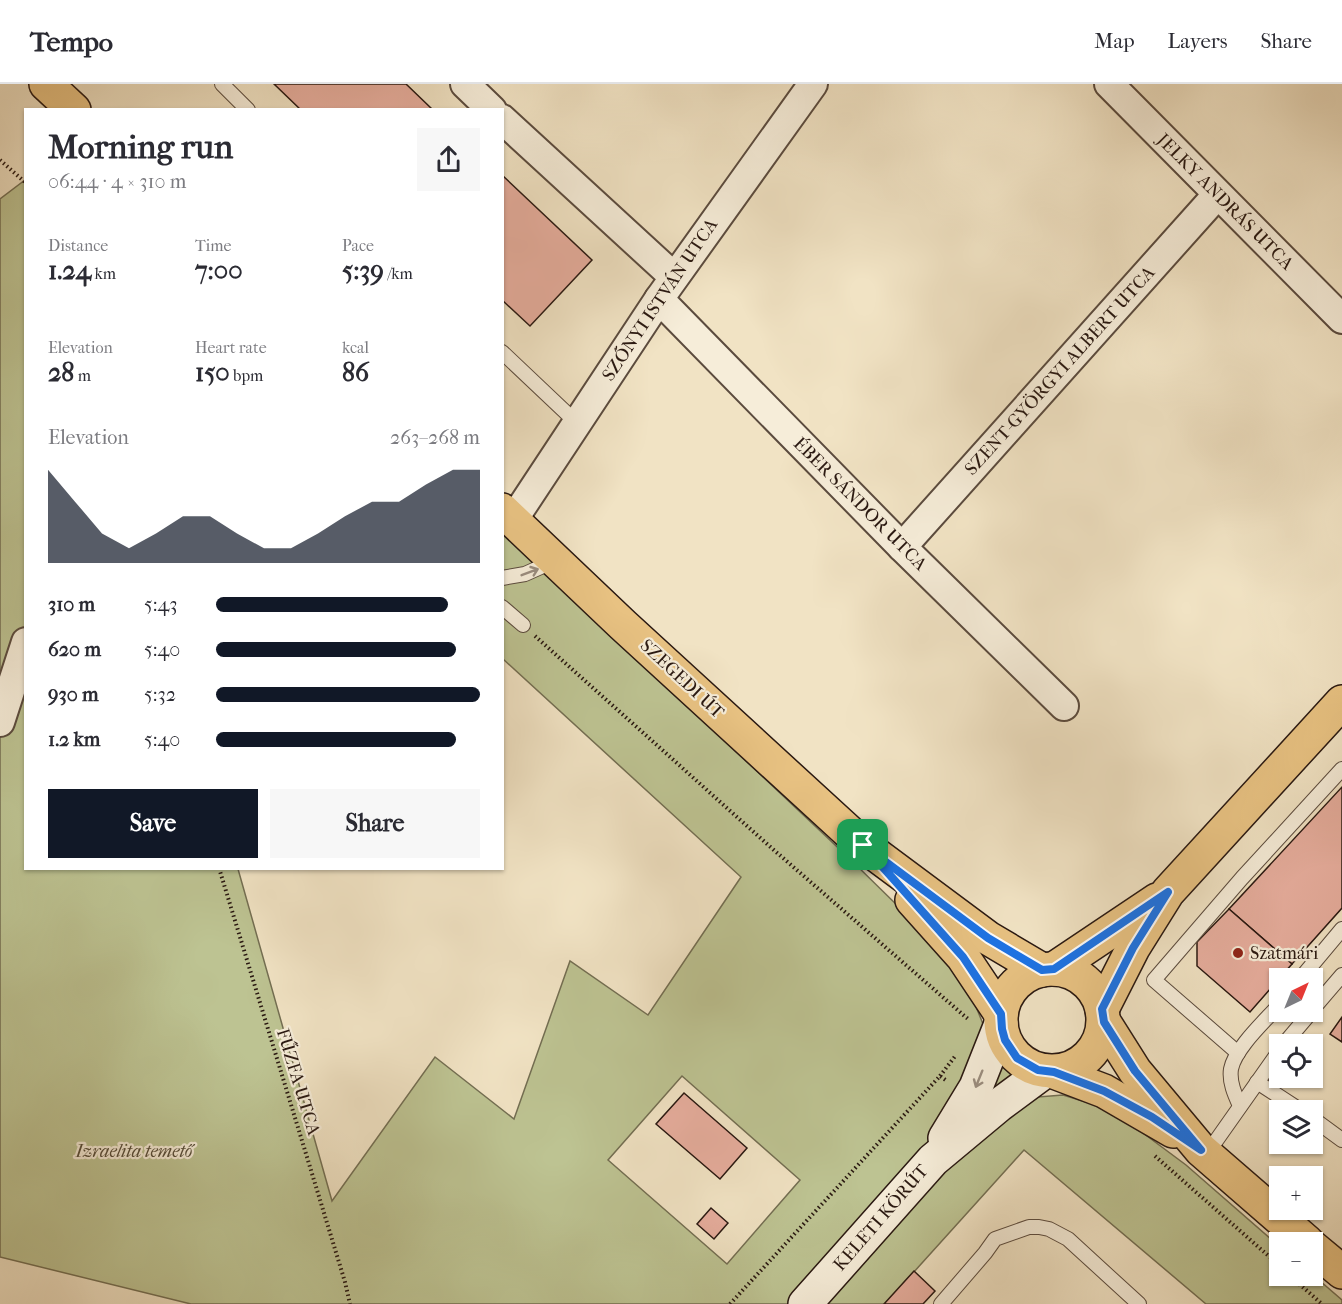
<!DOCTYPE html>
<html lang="en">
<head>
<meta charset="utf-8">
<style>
  body { margin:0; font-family:"IM FELL French Canon",serif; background:#f7f7f7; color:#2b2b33; height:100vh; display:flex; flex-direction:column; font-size:22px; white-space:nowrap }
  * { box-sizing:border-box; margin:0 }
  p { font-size:20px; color:#7c7c81 }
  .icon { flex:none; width:33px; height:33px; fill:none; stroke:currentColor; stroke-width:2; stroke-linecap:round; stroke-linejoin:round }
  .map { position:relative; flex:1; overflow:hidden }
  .drawer { position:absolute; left:24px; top:24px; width:480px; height:762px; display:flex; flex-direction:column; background:#fff; border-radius:0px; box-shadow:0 2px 4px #0004 }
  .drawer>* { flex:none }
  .needle { width:39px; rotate:43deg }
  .tools { position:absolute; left:1269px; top:884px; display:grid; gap:12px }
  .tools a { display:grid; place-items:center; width:54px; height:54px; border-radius:0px; background:#fff; box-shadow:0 2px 4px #0004; font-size:30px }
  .pin { position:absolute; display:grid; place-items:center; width:51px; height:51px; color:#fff; margin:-26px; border-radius:12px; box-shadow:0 3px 9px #0006 }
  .round { display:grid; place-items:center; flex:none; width:63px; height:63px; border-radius:0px; background:#f7f7f7 }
  .summary { display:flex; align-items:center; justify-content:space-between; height:102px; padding:0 24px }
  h1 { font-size:33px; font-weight:700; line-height:45px }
  .metrics { display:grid; grid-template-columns:repeat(3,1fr); gap:9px; height:102px; padding:6px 24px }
  .metrics div { display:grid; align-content:center }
  .metrics b { font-size:26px; font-weight:700 }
  .metrics small { font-size:16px; font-weight:400 }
  .metrics p { font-size:16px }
  .chart { height:168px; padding:12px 24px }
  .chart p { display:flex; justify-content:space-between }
  .chart svg { width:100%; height:108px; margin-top:6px; fill:#111827; opacity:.7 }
  .cta { display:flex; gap:12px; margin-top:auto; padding:12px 24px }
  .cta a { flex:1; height:69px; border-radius:0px; background:#111827; color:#fff; font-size:24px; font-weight:700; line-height:69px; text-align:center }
  .cta a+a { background:#f7f7f7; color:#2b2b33 }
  ul { padding:0 24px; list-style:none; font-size:20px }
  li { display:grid; grid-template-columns:96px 72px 1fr; align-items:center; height:45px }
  li i { height:15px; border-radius:8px; background:#111827 }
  header { display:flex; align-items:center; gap:36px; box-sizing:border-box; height:84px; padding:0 30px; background:#fff; border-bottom:2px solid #e1e1e2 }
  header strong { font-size:28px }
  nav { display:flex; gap:33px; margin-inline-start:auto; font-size:21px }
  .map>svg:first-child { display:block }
  .green { fill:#bdc392; stroke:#736e52; stroke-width:1.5; fill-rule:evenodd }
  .building { fill:#e6ad9d; stroke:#291811; stroke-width:1.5 }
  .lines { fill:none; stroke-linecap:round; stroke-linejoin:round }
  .service-casing { stroke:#5b4b3e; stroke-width:16 }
  .minor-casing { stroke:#5b4b3e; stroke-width:32 }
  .secondary-casing { stroke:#291811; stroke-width:36 }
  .primary-casing { stroke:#291811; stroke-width:36 }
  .path { stroke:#291811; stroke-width:4; stroke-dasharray:1.5 3; stroke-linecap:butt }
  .service { stroke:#f6edd9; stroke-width:14 }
  .minor { stroke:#f6edd9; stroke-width:28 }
  .secondary { stroke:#f6edd9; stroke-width:33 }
  .primary { stroke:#e8c282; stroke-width:33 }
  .oneway { stroke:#9a8d7f }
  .route-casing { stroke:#fff; stroke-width:12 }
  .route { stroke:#1a73e8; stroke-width:8 }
  .poi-dot { fill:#8f2418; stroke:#f6edd9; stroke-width:2 }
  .labels { text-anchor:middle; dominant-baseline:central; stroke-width:4.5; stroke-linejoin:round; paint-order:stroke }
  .street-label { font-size:18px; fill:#291811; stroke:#f6edd9 }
  .poi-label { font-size:18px; fill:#291811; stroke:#f6edd9; text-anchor:start }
  .park-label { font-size:18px; font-style:italic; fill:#554b38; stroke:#f6edd9 }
</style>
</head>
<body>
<header>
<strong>Tempo</strong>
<nav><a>Map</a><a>Layers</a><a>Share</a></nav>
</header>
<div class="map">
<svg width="1342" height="1220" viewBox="0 0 1342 1220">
  <rect width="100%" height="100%" fill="#f1e3c4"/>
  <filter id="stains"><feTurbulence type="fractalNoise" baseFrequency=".00333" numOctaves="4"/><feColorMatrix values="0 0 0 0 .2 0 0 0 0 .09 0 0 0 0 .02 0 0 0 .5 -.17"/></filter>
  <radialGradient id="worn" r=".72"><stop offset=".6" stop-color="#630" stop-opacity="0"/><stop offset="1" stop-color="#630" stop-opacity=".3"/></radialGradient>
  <path class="green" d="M25,96L26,784L238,785L332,1117L435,973L514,1035L570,877L648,931L741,793L503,575V447L851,776L960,883L983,940L982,963L1038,1013L1063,1011L1112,1026L1186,1081L1279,1162L1280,1191H1313L1342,1216V1220H1206L1024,1066L885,1220H191L0,1173V115ZM682,992L800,1096L727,1180L608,1076Z"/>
  <g class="building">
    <polygon points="274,0 406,0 433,26 301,26"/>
    <polygon points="502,91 592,176 530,242 502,216"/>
    <polygon points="1342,703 1342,824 1292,880 1229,825"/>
    <polygon points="1229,825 1292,880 1250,928 1197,882 1197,858"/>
    <polygon points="1342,933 1342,958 1330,950"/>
    <polygon points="684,1009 747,1064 720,1095 656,1040"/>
    <polygon points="711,1124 728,1139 714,1155 697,1140"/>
    <polygon points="914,1187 935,1207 923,1220 884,1220"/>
  </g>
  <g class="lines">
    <defs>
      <g id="service">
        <polyline points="222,0 248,26"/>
        <polyline points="502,268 577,339"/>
        <polyline points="502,494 525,490 554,477"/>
        <polyline points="502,523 523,541"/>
        <polyline points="1301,894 1342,845"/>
        <polyline points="1312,926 1342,891"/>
        <polyline points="1284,960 1312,927"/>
        <polyline points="1238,969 1154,896 1242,794 1342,685"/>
        <polyline points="1257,998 1300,1026"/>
        <path d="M1240,1022C1235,1011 1229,998 1231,985C1235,964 1266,936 1280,920"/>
        <polyline points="1312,1034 1342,1056"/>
        <polyline points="1206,1071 1280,966"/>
        <polyline points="941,1220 985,1169 995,1155 1029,1143 1039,1143 1049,1145 1068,1155 1139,1220"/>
      </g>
      <g id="minor">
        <polyline points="465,0 492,26"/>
        <polyline points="1109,0 1342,235"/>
        <polyline points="502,35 674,193"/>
        <polyline points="659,215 902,463 1064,622"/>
        <polyline points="513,436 659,215 813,0"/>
        <polyline points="902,463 1217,111"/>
        <polyline points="0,638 26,558"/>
      </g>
      <g id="secondary">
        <polyline points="945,1054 976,1003 1001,940"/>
        <polyline points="805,1220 933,1076 999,1021 1045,987"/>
      </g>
      <g id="primary">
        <polyline points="46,0 74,26"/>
        <polyline points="502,426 623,541 863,761 988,854 1042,886"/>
        <polyline points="912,816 963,873 1001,930"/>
        <circle cx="1052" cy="936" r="51"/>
        <polyline points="1054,885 1157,816"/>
        <polyline points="1102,925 1133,864 1168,808 1342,618"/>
        <polyline points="1104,938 1135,987 1201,1066 1307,1158"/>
        <polyline points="1054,988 1104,1007 1173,1047"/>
        <polyline points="1312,1163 1342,1188"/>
      </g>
    </defs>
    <use href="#service" class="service-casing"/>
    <use href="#minor" class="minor-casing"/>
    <use href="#secondary" class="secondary-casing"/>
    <use href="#primary" class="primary-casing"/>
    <g class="path">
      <polyline points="0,76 26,99"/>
      <polyline points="535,552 775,767 968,935"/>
      <polyline points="219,784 345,1198 350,1220"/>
      <polyline points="940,992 956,971"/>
      <polyline points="1155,1072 1280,1182"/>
      <polyline points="1289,1191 1322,1220"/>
      <polyline points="730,1220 940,992 947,997"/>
    </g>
    <use href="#service" class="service"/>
    <use href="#minor" class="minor"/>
    <use href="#secondary" class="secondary"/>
    <use href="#primary" class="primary"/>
  </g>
  <defs><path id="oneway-shaft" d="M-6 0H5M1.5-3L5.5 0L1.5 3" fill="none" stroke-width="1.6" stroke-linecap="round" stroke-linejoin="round" transform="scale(1.5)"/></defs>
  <g class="oneway">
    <use href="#oneway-shaft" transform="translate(530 488) rotate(-21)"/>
    <use href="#oneway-shaft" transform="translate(979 995) rotate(112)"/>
  </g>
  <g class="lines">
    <defs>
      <polygon id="route" points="863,761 988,854 1042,886 1054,885 1168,808 1133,864 1102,925 1104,938 1135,987 1201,1066 1152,1033 1104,1007 1054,988 1038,986 1017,974 1005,956 1002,945 1001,930 963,873"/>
    </defs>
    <use href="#route" class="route-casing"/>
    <use href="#route" class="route"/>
  </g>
  <circle class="poi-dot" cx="1238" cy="869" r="6"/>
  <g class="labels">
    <g class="street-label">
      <text transform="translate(1225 118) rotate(45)">JELKY ANDRÁS UTCA</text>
      <text transform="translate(660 216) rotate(-56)">SZŐNYI ISTVÁN UTCA</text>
      <text transform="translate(1060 287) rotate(-48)">SZENT-GYÖRGYI ALBERT UTCA</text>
      <text transform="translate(860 420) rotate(45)">ÉBER SÁNDOR UTCA</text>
      <text transform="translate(682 595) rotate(43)">SZEGEDI ÚT</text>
      <text transform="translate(298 998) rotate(73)">FŰZFA UTCA</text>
      <text transform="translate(881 1134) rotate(-49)">KELETI KÖRÚT</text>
    </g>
    <g class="poi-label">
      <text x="1250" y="869">Szatmári</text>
    </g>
    <g class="park-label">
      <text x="134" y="1067">Izraelita temető</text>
    </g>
  </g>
  <rect width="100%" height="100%" filter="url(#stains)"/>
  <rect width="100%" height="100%" fill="url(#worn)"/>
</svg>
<div class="tools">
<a><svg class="needle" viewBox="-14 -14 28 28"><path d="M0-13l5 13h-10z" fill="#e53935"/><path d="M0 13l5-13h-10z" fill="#7c7c81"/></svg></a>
<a><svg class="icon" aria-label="locate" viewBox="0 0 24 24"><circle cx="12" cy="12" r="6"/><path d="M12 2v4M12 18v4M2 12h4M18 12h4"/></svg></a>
<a><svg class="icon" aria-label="layers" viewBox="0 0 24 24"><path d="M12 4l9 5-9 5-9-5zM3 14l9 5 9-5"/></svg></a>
<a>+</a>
<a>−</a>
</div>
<div class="pin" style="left:863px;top:761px;background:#1e9e55"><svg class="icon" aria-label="arrive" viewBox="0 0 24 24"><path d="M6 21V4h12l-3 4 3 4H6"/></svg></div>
<section class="drawer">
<div class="summary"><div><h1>Morning run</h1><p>06:44 · 4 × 310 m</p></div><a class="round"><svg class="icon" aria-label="share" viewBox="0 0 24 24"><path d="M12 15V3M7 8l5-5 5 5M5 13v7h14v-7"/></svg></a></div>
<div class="metrics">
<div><p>Distance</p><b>1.24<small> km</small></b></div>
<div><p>Time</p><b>7:00</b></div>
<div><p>Pace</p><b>5:39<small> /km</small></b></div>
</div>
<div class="metrics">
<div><p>Elevation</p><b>28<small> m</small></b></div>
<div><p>Heart rate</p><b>150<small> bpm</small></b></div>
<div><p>kcal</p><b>86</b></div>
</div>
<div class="chart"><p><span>Elevation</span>263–268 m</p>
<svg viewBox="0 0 160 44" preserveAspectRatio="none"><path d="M0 44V6L10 19L20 32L30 38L40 32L50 25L60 25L70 32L80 38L90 38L100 32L110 25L120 19L130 19L140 12L150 6L160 6V44z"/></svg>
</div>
<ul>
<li><b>310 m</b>5:43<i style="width:88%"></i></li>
<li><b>620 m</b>5:40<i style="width:91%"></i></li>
<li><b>930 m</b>5:32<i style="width:100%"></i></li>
<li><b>1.2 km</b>5:40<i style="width:91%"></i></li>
</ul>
<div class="cta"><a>Save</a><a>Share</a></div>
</section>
</div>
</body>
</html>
